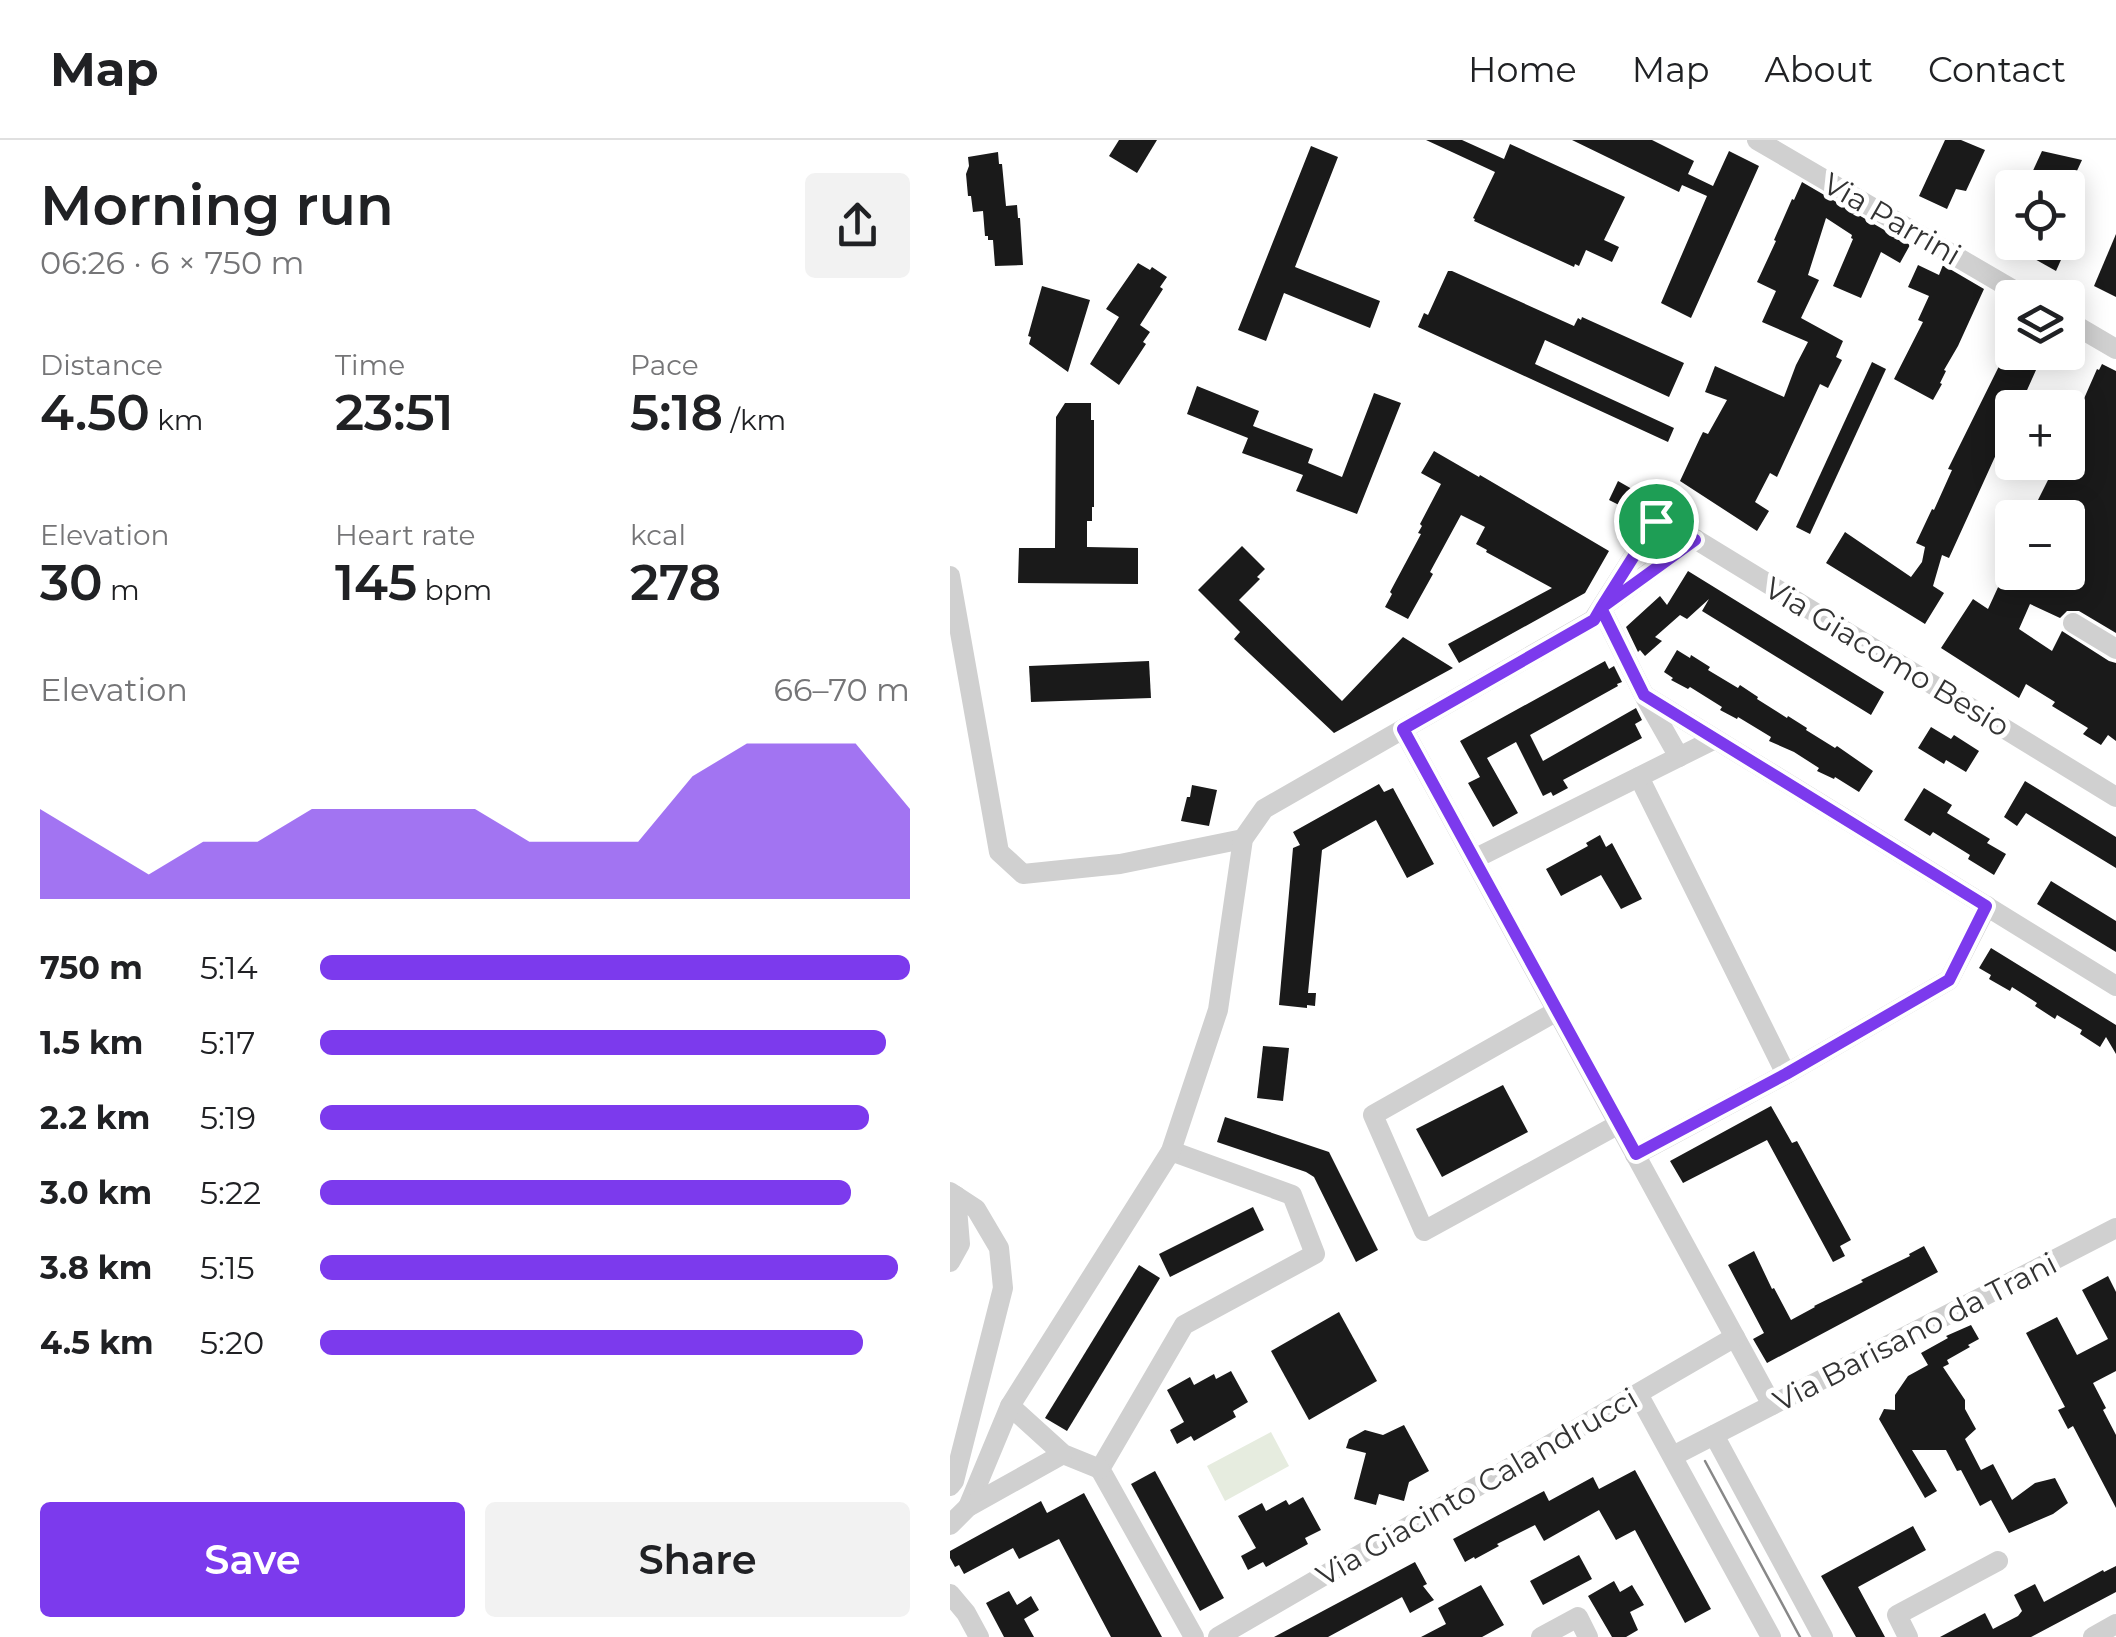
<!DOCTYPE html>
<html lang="en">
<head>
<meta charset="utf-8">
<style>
  body { margin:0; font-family:Montserrat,sans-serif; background:#f2f2f2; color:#202124; height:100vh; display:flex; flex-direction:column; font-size:38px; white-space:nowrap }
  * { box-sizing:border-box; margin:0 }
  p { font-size:32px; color:#757577 }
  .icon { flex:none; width:55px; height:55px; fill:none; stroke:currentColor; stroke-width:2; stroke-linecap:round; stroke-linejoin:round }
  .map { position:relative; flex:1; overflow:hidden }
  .panel { display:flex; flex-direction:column; background:#fff; width:950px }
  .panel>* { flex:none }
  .fabs { position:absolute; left:1045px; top:30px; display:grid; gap:20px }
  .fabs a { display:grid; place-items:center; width:90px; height:90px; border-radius:10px; background:#fff; box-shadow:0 5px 25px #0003; font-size:50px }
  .pin { position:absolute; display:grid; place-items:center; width:85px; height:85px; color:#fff; margin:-42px; border:5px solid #fff; border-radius:50%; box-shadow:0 2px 10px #0007 }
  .round { display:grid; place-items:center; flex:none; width:105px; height:105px; border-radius:10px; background:#f2f2f2 }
  .overview { display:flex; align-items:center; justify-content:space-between; height:170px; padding:0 40px }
  h1 { font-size:55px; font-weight:600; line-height:75px }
  .stats { display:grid; grid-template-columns:repeat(3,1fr); gap:15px; height:170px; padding:10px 40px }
  .stats div { display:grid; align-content:center }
  .stats b { font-size:50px; font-weight:600 }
  .stats small { font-size:28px; font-weight:400 }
  .stats p { font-size:28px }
  .chart { height:280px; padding:20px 40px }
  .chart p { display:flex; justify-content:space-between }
  .chart svg { width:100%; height:180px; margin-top:10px; fill:#7c3aed; opacity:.7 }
  .primary-button { display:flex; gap:20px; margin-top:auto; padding:20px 40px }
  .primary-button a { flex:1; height:115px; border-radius:10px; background:#7c3aed; color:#fff; font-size:40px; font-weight:600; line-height:115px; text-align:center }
  .primary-button a+a { background:#f2f2f2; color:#202124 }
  ul { padding:0 40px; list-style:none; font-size:32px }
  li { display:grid; grid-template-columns:160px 120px 1fr; align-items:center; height:75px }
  li i { height:25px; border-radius:12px; background:#7c3aed }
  header { display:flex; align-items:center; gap:60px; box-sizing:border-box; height:140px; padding:0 50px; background:#fff; border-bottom:2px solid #e0e0e0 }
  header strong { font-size:48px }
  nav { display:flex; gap:55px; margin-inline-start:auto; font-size:35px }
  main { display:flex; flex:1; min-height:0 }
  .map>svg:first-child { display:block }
  .green { fill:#e6ecdf }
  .building { fill:#1a1a1a }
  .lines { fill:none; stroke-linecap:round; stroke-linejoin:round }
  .minor { stroke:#d0d0d0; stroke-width:20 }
  .tram { stroke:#888; stroke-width:2.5 }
  .route-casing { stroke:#fff; stroke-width:20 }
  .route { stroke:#7c3aed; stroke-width:12 }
  .labels { text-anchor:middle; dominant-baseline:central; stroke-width:10; stroke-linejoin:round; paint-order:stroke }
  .street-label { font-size:30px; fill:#333; stroke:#fff }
</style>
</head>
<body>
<header>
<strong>Map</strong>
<nav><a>Home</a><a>Map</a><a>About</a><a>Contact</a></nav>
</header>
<main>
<section class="panel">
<div class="overview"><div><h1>Morning run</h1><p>06:26 · 6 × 750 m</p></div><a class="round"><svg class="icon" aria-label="share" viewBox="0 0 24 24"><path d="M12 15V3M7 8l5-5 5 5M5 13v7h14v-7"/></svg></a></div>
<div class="stats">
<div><p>Distance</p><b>4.50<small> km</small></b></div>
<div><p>Time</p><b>23:51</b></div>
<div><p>Pace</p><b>5:18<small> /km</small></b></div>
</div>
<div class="stats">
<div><p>Elevation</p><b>30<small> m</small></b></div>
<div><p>Heart rate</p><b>145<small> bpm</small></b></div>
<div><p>kcal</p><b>278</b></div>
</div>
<div class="chart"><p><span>Elevation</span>66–70 m</p>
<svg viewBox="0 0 160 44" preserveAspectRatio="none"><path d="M0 44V22L10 30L20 38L30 30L40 30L50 22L60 22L70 22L80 22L90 30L100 30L110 30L120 14L130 6L140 6L150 6L160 22V44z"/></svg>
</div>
<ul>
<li><b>750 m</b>5:14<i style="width:100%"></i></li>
<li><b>1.5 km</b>5:17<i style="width:96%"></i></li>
<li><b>2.2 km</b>5:19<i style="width:93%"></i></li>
<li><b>3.0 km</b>5:22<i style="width:90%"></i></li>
<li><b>3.8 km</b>5:15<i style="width:98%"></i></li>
<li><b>4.5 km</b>5:20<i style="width:92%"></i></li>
</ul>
<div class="primary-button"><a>Save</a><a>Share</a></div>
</section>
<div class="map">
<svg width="1166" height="1497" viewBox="0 0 1166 1497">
  <rect width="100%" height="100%" fill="#fff"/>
  <polygon class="green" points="321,1292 339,1326 275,1361 257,1326"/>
  <g class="building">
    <polygon points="169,0 207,0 187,33 159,16"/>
    <polygon points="476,0 512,0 554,19 560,4 675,57 654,100 669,107 662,122 636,110 629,126 625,124 624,127 524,81 525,79 523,78 545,32"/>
    <polygon points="622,0 702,0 744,21 738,34 763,46 779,11 809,26 741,178 711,163 757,56 732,45 729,52"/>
    <polygon points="995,0 1011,0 1035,10 1016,51 1006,49 997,69 969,56"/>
    <polygon points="361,6 388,17 345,127 430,161 420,188 334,153 316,201 288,190"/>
    <polygon points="1092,11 1132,20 1119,48 1075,48"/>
    <polygon points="48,12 49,24 52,24 56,66 67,65 68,78 70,78 73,125 45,126 43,100 38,100 38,96 35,96 33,71 23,72 21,56 18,56 16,34 19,26 18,17"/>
    <polygon points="852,42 960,105 950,123 931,112 911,158 883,146 903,99 901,98 902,95 876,78 858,135 869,140 851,178 893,201 886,217 892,220 878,248 870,244 827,337 820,333 805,362 819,371 807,391 730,341 750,298 753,292 758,294 777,260 755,252 765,226 834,257 846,225 858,202 812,182 826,151 807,142 826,101 824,100 842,59 844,60"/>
    <polygon points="1166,94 1166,157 1144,146"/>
    <polygon points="1054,102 1119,102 1106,131"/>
    <polygon points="188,123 200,130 202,127 217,137 210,147 213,149 190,185 200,192 193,202 196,204 169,245 140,224 169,177 156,169"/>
    <polygon points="968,125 989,135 993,125 1034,149 1008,206 994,230 996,231 990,243 992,244 983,260 944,239 973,182 968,180 979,156 958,147"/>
    <polygon points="498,131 502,131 624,186 628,178 631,180 632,177 734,223 719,257 595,200 585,224 724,288 718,302 468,187 474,173 478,175"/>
    <polygon points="92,146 140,160 118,232 79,204 81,197 78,196"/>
    <polygon points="1056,212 1094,212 1069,268 1062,268 1062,284 1056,298 1054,297 999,418 992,415 983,446 994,453 975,484 876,423 895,392 961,437 972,422 975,407 966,403 982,369 984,370 1002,330 998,329"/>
    <polygon points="922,222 936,229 860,394 846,387"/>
    <polygon points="1152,224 1166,231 1166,493 1129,471 1117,471 1110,478 1080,464 1069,489 1102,511 1112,491 1159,521 1166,523 1166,601 1158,595 1151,605 1133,594 1138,588 1102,566 1105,562 1076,544 1069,558 991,508 1023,459 1038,469 1055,432 1118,432 1118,378 1079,378 1107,322 1118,322 1118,295 1147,229 1149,230"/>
    <polygon points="247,246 309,271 303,286 363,309 358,323 392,337 424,253 451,263 407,374 346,351 353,335 292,313 298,298 237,274"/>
    <polygon points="115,263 141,263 141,280 144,280 144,367 142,367 142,381 137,381 137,407 188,408 188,444 68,443 69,408 105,408 106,277"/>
    <polygon points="484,311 529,337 530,335 659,411 635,453 509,523 498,504 602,448 536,412 537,410 526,404 535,387 511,375 480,432 483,434 458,479 435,467 442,454 440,452 471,394 468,393 472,386 470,384 491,344 471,333"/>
    <polygon points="668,341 682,349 673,367 659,360"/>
    <polygon points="292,406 315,429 307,437 310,439 289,460 392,561 453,497 503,528 384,593 284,499 290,492 248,450"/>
    <polygon points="738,431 934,552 921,575 752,471 759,459 737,479 730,475 705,497 712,501 695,516 690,510 688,512 676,487 710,456 717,465"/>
    <polygon points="727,510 740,518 741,515 760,527 758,530 788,548 790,545 808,557 807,559 837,578 838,576 857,588 856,590 885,608 887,606 923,631 909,652 885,637 884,639 867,631 869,628 844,612 819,601 821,597 788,577 787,579 770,570 772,567 740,547 738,549 721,540 723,538 714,532"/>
    <polygon points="199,521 201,558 81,562 79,526"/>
    <polygon points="655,521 659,529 664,526 672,542 667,544 668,546 580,595 593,621 686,568 692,580 685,584 692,598 613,640 618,648 603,656 601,652 593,656 566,602 537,618 568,673 543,687 518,643 530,637 510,601"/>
    <polygon points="981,587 1001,599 1004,595 1029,611 1016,632 996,620 994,624 968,608"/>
    <polygon points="1075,641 1166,697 1166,728 1076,673 1067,686 1054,677"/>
    <polygon points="429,644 434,652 443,648 484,724 457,738 426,680 372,710 358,853 366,853 365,866 357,865 357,868 329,865 343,708 350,705 343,692"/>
    <polygon points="242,645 267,650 259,686 231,681 237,657 240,657"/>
    <polygon points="974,648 1002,665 997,673 1040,699 1037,703 1056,714 1044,735 1018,719 1020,715 983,692 980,696 954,680"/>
    <polygon points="650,695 656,707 662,703 692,759 671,769 651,735 611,756 596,729 638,706 636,703"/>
    <polygon points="1101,741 1166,781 1166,812 1087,764"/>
    <polygon points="1041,808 1166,885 1166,914 1156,897 1150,907 1130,894 1132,890 1107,875 1105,879 1085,866 1087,863 1062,847 1060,851 1039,839 1041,835 1029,828"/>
    <polygon points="313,906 339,908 333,961 307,958"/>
    <polygon points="553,945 578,992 492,1037 466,989"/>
    <polygon points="821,966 842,1003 847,1001 901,1100 890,1106 895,1116 883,1122 817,1000 733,1043 720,1021"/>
    <polygon points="275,977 379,1012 428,1110 406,1122 364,1037 356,1032 267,1002"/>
    <polygon points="303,1067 314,1090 220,1137 209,1114"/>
    <polygon points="974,1106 988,1132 817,1223 803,1199 814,1193 778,1125 804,1111 822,1149 824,1148 841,1180 865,1167 864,1166 913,1142 911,1140 960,1116 959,1114"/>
    <polygon points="189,1125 210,1138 117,1291 95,1278"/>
    <polygon points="1158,1136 1166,1152 1166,1231 1143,1243 1156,1268 1153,1270 1166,1295 1166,1368 1123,1286 1118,1289 1108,1270 1115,1267 1076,1193 1107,1177 1127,1215 1158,1199 1132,1150"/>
    <polygon points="389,1172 427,1241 359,1280 321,1211"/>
    <polygon points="1021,1185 1029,1199 1018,1205 1020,1207 997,1220 999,1224 993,1227 1015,1260 1015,1269 1026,1289 1015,1299 1031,1330 1043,1324 1062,1360 1085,1343 1105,1338 1118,1363 1103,1374 1059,1393 1041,1360 1030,1366 1011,1330 1007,1331 996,1310 962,1310 987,1351 975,1358 929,1279 934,1269 945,1270 945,1255 958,1236 978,1225 971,1213 998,1198 996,1196"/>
    <polygon points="281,1231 298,1262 283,1271 286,1277 244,1301 241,1296 227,1304 220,1290 234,1282 217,1250 240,1237 244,1245 264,1234 266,1239"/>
    <polygon points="454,1285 479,1331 459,1342 454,1361 429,1354 426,1365 404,1359 416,1313 396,1308 399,1299 415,1290 433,1295"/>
    <polygon points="685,1330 761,1469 735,1483 685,1390 666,1400 649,1370 594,1401 585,1385 547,1404 549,1406 525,1419 524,1417 515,1422 503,1399 594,1351 599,1361 643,1337 649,1349"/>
    <polygon points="205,1331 274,1458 250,1471 181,1344"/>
    <polygon points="134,1353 212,1497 161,1497 109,1399 69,1419 63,1408 14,1434 9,1425 5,1427 0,1418 0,1411 91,1361 97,1373"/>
    <polygon points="353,1357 371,1390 355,1398 358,1404 316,1427 313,1422 298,1430 291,1416 306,1408 288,1376 312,1363 316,1371 336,1360 339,1365"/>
    <polygon points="963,1386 976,1410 908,1447 935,1497 906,1497 871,1436"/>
    <polygon points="629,1415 642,1439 593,1465 580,1441"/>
    <polygon points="465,1422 477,1444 473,1446 484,1460 460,1473 452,1457 378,1497 324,1497"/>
    <polygon points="1166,1426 1166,1452 1081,1497 990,1497 1035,1473 1043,1489 1068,1476 1072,1471 1064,1455 1085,1444 1094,1462 1153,1430 1154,1432"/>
    <polygon points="664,1441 670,1452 682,1445 694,1465 680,1472 688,1490 676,1497 662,1497 638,1456"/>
    <polygon points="531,1445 554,1485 532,1497 471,1497 496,1484 488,1468"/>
    <polygon points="59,1451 67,1465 81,1456 89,1470 74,1479 84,1497 54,1497 36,1463"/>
  </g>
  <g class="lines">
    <g class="minor">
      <polyline points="807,0 1077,158"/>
      <polyline points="1118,181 1166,209"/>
      <polyline points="745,399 651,468 694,555 1166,846"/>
      <polyline points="0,436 49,712 73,734 170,724 293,699"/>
      <polyline points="1123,483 1166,509"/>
      <polyline points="695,557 729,617"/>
      <polyline points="453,589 822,1265"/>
      <polyline points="689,637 836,934"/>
      <polyline points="524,719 765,599"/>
      <polyline points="607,871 423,975 474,1091 669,984"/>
      <polyline points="221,1011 342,1055 365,1114 234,1185 150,1329 244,1497"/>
      <polyline points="685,1015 836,934 999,840 1037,766"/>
      <polyline points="0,1052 26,1069 49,1108 53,1148 4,1341 0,1346"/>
      <polyline points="0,1122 10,1104 6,1056"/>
      <polyline points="688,1254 821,1497"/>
      <polyline points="60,1266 113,1314 150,1329"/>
      <polyline points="764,1295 873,1497"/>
      <polyline points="723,1316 1166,1088"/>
      <polyline points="18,1367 60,1266 221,1011 268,870 293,699 314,669 643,480 706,381 745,399 1166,657"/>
      <polyline points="0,1385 18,1367 113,1314"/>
      <polyline points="0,1454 16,1473 29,1497"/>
      <polyline points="268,1497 785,1197"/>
      <polyline points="591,1497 628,1477 638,1497"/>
      <polyline points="958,1497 947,1475 1048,1421"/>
      <polyline points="1143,1497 1166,1484"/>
    </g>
    <polyline class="tram" points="755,1321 850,1497"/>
  </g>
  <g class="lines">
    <defs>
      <polyline id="route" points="706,381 651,468 644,480 453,589 686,1014 836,934 999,840 1036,766 694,555 651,468 745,400 706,381"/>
    </defs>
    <use href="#route" class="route-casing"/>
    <use href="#route" class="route"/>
  </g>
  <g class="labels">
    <g class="street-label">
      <text transform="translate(942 79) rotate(30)">Via Parrini</text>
      <text transform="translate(937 517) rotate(31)">Via Giacomo Besio</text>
      <text transform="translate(965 1192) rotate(-27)">Via Barisano da Trani</text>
      <text transform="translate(527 1347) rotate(-30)">Via Giacinto Calandrucci</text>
    </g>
  </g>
</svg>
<div class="fabs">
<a><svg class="icon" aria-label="locate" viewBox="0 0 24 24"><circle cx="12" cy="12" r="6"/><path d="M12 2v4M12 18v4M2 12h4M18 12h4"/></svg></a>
<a><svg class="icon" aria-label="layers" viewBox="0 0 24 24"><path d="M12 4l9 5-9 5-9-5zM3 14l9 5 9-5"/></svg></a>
<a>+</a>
<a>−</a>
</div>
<div class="pin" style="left:706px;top:381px;background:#1e9e55"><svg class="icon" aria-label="arrive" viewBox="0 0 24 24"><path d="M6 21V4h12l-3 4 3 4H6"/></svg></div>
</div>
</main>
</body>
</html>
